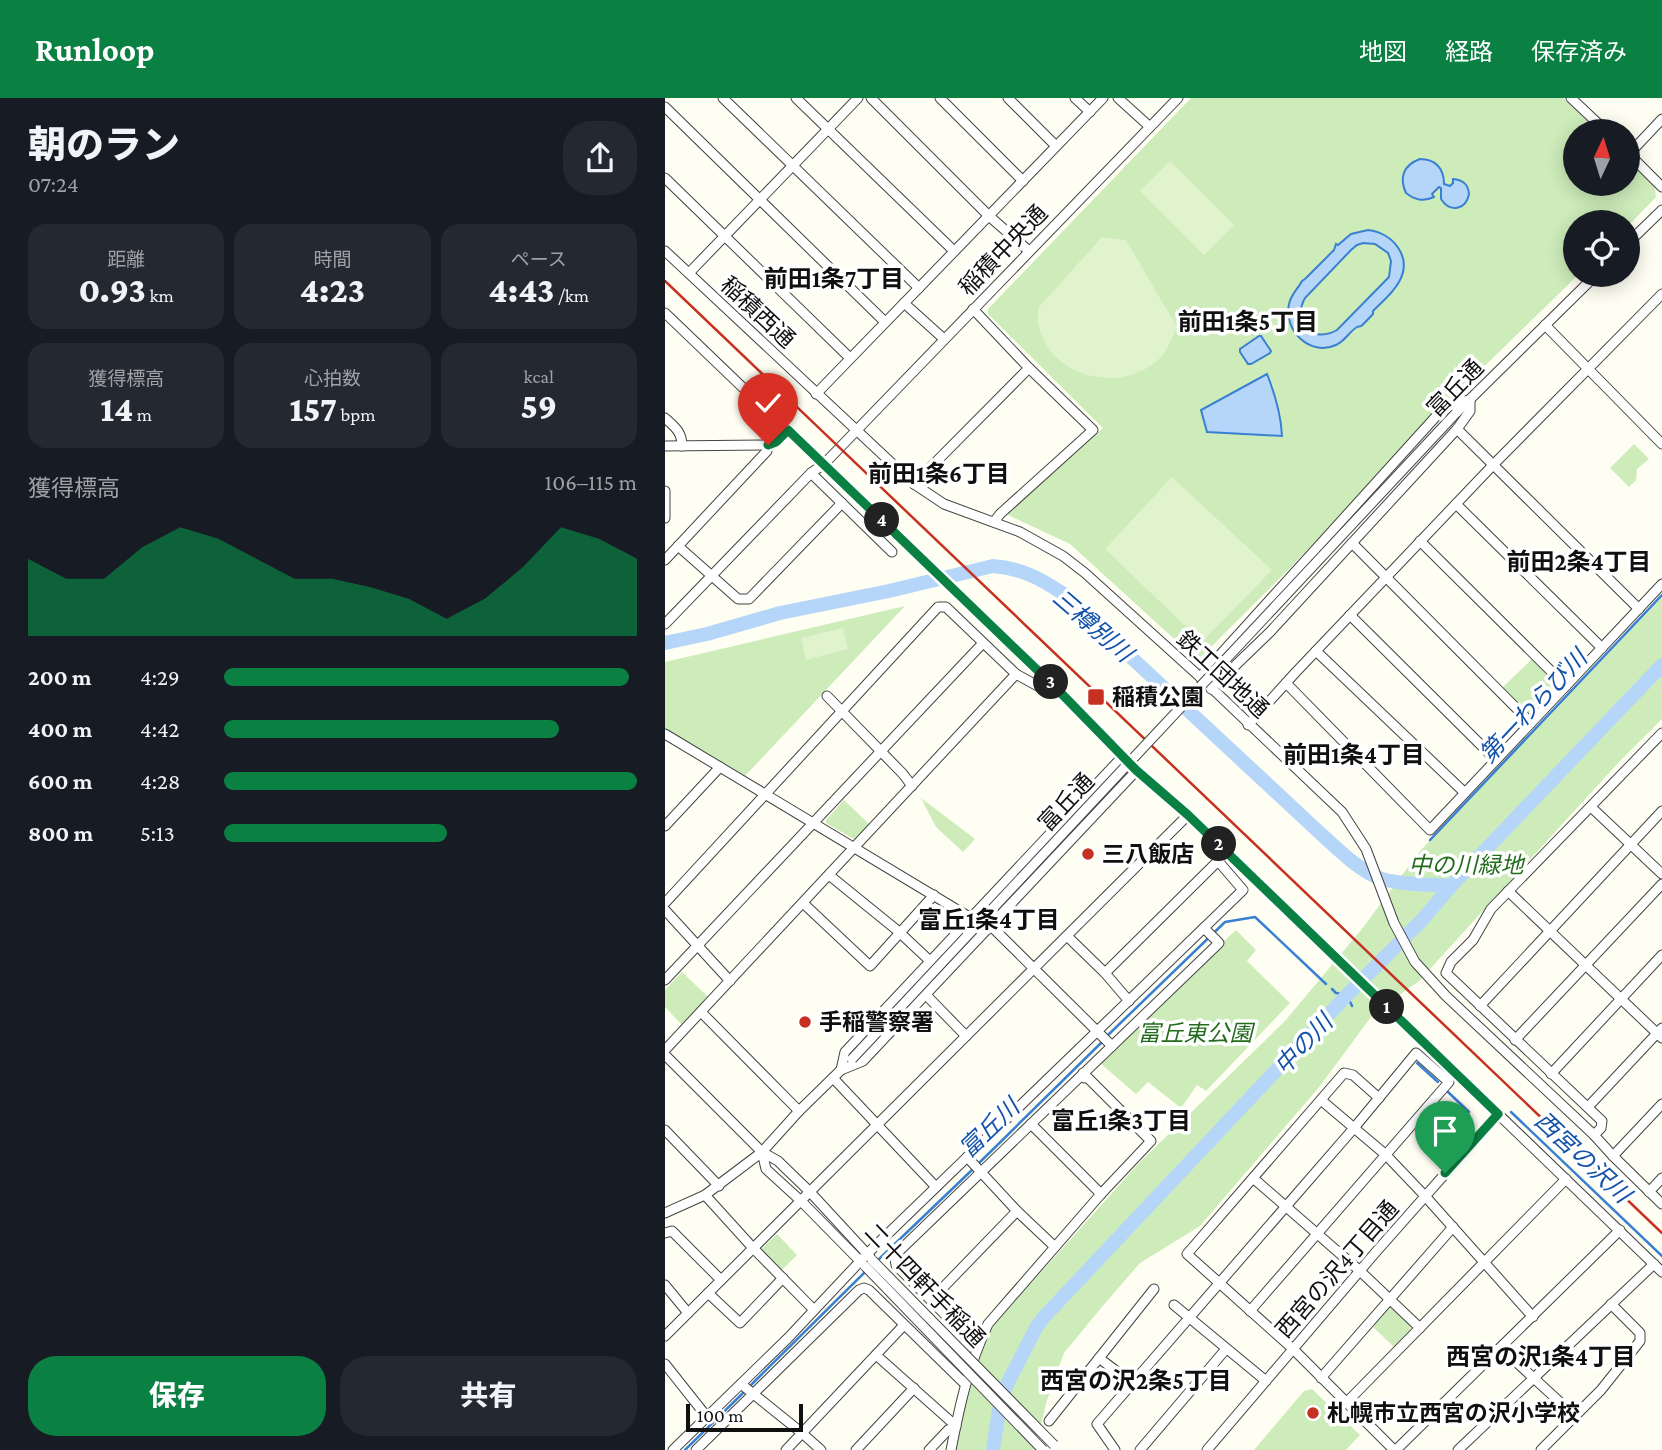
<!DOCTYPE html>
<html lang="ja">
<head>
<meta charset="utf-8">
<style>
  body { margin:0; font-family:"Crimson Pro","Noto Sans JP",serif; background:#242831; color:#f1f3f6; height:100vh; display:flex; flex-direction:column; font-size:26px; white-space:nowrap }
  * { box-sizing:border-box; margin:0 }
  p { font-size:23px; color:#9ea1a6 }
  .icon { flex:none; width:38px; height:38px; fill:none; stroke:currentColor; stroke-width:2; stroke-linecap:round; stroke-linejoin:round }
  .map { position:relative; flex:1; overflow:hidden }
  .sheet { display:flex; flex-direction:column; background:#171b24; width:665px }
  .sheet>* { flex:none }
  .needle { width:46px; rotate:4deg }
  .tools { position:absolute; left:898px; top:21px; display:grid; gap:14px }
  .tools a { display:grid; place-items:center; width:77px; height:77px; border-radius:50%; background:#171b24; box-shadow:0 4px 18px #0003; font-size:35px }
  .scale { position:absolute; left:21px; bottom:18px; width:117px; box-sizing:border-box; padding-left:7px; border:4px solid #101010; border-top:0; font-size:19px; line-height:24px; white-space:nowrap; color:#101010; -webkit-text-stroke:5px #fff; paint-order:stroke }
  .pin { position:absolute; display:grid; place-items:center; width:60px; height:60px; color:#fff; margin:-72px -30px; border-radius:50% 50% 50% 0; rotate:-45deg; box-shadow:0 0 7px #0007 }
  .pin .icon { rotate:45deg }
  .km { position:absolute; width:35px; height:35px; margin:-18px; border-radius:50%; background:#222; color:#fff; font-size:19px; line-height:35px; text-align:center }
  .round { display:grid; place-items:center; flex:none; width:74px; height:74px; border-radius:28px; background:#242831 }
  .overview { display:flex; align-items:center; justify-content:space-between; height:119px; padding:0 28px }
  h1 { font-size:38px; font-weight:800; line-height:52px }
  .metrics { display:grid; grid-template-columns:repeat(3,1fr); gap:10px; height:119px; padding:7px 28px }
  .metrics div { display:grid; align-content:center; border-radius:18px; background:#242831; text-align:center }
  .metrics b { font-size:35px; font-weight:800 }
  .metrics small { font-size:19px; font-weight:400 }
  .metrics p { font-size:19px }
  .chart { height:196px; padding:14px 28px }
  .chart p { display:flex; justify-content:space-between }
  .chart svg { width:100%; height:126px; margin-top:7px; fill:#0b8043; opacity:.7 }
  .cta { display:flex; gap:14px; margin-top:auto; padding:14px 28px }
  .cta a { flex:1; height:80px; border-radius:28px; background:#0b8043; color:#fff; font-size:28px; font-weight:800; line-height:80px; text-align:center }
  .cta a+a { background:#242831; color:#f1f3f6 }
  ul { padding:0 28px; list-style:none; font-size:23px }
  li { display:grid; grid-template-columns:112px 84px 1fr; align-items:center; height:52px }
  li i { height:18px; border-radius:9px; background:#0b8043 }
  header { display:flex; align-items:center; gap:42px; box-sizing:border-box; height:98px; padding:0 35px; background:#0b8043; color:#fff }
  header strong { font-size:33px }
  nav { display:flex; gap:38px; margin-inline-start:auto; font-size:24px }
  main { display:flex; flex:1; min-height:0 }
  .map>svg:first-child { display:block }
  .green { fill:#cdecba }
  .pitch { fill:#e0f3cd }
  .water { fill:#b6d6f9; stroke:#3980d3; stroke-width:2; fill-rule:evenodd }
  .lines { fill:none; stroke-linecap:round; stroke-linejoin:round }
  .stream { stroke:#3980d3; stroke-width:2.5 }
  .river { stroke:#b6d6f9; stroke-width:14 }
  .minor-casing { stroke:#434343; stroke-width:11 }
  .minor { stroke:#fff; stroke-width:9 }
  .rail { stroke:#c73121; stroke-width:2.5 }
  .minor-bridge-casing { stroke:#434343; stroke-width:11; stroke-linecap:butt }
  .minor-bridge { stroke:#fff; stroke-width:9 }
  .route-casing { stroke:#fff; stroke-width:14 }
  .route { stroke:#0b8043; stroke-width:9 }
  .poi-dot { fill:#c73121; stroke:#fff; stroke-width:2.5 }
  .labels { text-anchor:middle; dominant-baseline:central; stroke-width:7; stroke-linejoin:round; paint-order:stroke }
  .street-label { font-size:23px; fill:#101010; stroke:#fff }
  .poi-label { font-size:23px; font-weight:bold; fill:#101010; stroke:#fff; text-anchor:start }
  .park-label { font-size:23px; font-style:italic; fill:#226c1c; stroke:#fff }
  .neighbourhood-label { font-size:24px; font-weight:bold; fill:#101010; stroke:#fff }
  .water-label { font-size:24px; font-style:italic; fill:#1352a9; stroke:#fff }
</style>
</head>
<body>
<header>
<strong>Runloop</strong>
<nav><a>地図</a><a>経路</a><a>保存済み</a></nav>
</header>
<main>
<section class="sheet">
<div class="overview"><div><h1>朝のラン</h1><p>07:24</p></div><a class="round"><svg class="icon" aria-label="share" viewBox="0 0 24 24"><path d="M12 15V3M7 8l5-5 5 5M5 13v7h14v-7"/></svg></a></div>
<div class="metrics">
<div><p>距離</p><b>0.93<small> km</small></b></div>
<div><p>時間</p><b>4:23</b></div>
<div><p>ペース</p><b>4:43<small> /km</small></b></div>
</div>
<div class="metrics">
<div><p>獲得標高</p><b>14<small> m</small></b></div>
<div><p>心拍数</p><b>157<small> bpm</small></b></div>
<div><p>kcal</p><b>59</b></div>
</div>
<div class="chart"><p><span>獲得標高</span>106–115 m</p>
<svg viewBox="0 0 160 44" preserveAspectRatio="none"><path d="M0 44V17L10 24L20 24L30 13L40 6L50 10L60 17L70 24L80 24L90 27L100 31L110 38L120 31L130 20L140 6L150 10L160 17V44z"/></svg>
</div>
<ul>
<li><b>200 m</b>4:29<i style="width:98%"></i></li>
<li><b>400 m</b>4:42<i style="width:81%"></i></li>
<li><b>600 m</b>4:28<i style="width:100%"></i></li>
<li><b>800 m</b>5:13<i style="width:54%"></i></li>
</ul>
<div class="cta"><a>保存</a><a>共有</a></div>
</section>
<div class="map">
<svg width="997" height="1352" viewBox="0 0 997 1352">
  <rect width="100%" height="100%" fill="#fffef3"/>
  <g class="green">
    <polygon points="526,0 898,0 933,33 910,33 910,86 962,86 963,62 989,87 991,99 963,128 962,124 910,124 910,177 913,177 793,294 626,469 536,559 529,559 405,446 343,417 343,415 438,330 323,216 323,211"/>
    <polygon points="969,346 984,361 972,371 971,382 964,389 945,370"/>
    <polygon points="997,499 997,621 954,664 754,883 709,915 655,988 535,1128 475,1165 436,1210 399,1255 382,1302 370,1352 289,1352 300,1295 324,1232 475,1064 620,923 696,832 755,753"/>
    <polygon points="240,508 80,678 0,631 0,564"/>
    <polygon points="867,561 891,587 890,590 867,616 862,616 838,589"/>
    <polygon points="256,700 310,741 298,754 271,729"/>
    <polygon points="179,702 205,727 192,741 189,741 161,725 161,722"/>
    <polygon points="571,832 591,852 582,863 625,905 541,993 532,987 516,1010 483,984 471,996 435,965 495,901"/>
    <polygon points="17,874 43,899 18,928 0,909 0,892"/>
    <polygon points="112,1136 132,1157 116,1173 95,1152"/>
    <polygon points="727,1209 746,1228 745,1232 729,1249 707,1228 723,1210"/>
    <polygon points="647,1291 695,1337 681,1352 589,1352 639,1293"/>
  </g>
  <g class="pitch">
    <polygon points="505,63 569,127 539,157 475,93"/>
    <path d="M437,139L461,142L512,229C507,240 502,254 493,262C454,297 383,279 373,225C372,221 373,214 374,209Z"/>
    <polygon points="507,379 607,472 537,544 440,451"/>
    <polygon points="178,530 183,551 141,562 136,540"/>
  </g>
  <g class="water">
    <path d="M755,61C770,61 779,70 779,86L785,88L788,85V81C798,82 803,86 804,96C801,112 785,115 776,101V90L774,89L767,96L769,99C758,104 750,102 741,95C734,80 738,67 755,61Z"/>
    <path d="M703,132C728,135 748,159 734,184C728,195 717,204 708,213V216C704,220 700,225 696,228C695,229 693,228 692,229C684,234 680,243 671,247C645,259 618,232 624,206C626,196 633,191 637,183L640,181L669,152L671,146L673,147L686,136ZM698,145L710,146L723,155L726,163L724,179L672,232C647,246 626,225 640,200L686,152L692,147Z"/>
    <polygon points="594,238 596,238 606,253 605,255 586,266 583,266 575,254 575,251"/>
    <path d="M602,276C610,296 616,316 617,338L542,334L536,312Z"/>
  </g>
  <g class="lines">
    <g class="stream">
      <polyline points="765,742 997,497"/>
      <polyline points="667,891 671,895 682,897 687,908"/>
      <polyline points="442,938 560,824 590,819 661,886"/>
      <polyline points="752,965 773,984"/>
      <polyline points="783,994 804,1014"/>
      <polyline points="846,1014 997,1158"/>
      <polyline points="313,1066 438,943"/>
      <polyline points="212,1163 308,1071"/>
      <polyline points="85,1288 202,1172"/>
      <polyline points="20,1352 80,1293"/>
    </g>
    <g class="river">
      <path d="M0,545L42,536L115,515L224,493L328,468C355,470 375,480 397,495L656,736C673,751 692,771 714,780C734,787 764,786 786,788"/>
      <polyline points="328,1352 336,1298 372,1228 378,1220 682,897 757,822 786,788 997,567"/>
    </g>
    <defs>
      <g id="minor">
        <polyline points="58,0 254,190"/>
        <polyline points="131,0 289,153"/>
        <polyline points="206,0 324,118 364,153"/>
        <polyline points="275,0 358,83"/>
        <polyline points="343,0 391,48"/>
        <polyline points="410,0 425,14"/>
        <polyline points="453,0 485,29"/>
        <polyline points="906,0 941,33"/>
        <polyline points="0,9 220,224"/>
        <polyline points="962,54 997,89"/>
        <polyline points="964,56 997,21"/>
        <polyline points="0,80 185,260"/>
        <polyline points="962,146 997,112"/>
        <polyline points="0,153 249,386 279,406 355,434 398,458 420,475 535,579 677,714 701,751 729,825 750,864 781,898 929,1037 948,1058 997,1106"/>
        <polyline points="24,175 193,0"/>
        <polyline points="239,205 279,241"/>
        <polyline points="308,211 364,270 428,332 335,416 329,424"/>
        <polyline points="0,215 391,590 472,672 523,717 997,1174"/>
        <polyline points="880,227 997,346"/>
        <polyline points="151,296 438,0"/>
        <polyline points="791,315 931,177"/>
        <path d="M0,320C10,329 17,334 17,348"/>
        <polyline points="792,331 974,511"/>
        <polyline points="0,348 105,347 111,344 123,332"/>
        <polyline points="146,375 227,454"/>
        <polyline points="249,386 364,270"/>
        <polyline points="0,393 0,420"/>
        <polyline points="791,406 937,550"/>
        <polyline points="755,443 901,588"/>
        <polyline points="687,445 866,625"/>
        <polyline points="13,448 73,501 84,501 177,405"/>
        <polyline points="0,462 102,353 102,347"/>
        <polyline points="685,517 831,662"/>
        <polyline points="0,526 146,375 159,366 513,0"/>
        <polyline points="651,553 800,695"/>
        <polyline points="535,579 775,314 794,304 805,302"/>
        <polyline points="621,585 765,732 997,486"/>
        <polyline points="546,591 605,534 792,331 805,313 805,302"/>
        <polyline points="162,598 238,676 247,688"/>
        <polyline points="583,627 630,575 829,366 997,196"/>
        <polyline points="0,636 306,820"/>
        <polyline points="926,709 997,776"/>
        <polyline points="0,728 55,669"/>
        <polyline points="164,777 233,833 265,863"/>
        <polyline points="843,793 997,940"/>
        <polyline points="0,805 273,509 281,509 351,576 380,592 391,590"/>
        <polyline points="138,805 205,868 269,797"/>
        <polyline points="0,812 65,883"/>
        <polyline points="326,828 447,948"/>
        <polyline points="402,838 440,875 464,903"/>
        <polyline points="440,875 556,760"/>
        <polyline points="0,882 318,545"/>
        <polyline points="261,897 301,938"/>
        <polyline points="815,908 997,713"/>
        <polyline points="36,914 134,1013"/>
        <polyline points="850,942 997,786"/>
        <polyline points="0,952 351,576"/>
        <polyline points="0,957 97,1054 113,1063 145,1094 205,1159"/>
        <polyline points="176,972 180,954 458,658"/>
        <polyline points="176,972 198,963 472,672"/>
        <polyline points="886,976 997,857"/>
        <polyline points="168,980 271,1089"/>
        <polyline points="714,1000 688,977 679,975 522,1156 628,1251 729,1352"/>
        <polyline points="656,1002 721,1057 760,1098 868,1219"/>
        <polyline points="923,1009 997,930"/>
        <polyline points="366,1026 436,1096"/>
        <polyline points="0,1032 54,1088"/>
        <polyline points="929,1037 936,1030 937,1023 781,875 786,864 808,842 826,811 997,635"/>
        <polyline points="97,1054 101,1071 136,1103 197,1165"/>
        <polyline points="948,1058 997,1006"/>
        <polyline points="302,1059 352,1113 390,1149"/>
        <polyline points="588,1080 695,1173 755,1230"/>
        <polyline points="984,1094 997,1080"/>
        <polyline points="40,1097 88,1150 149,1212"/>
        <polyline points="0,1115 40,1097 97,1054 134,1013 178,970"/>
        <polyline points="0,1135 7,1133 56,1182"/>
        <polyline points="0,1187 23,1215"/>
        <polyline points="43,1195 75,1225 118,1180"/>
        <polyline points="266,1202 352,1113"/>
        <polyline points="509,1207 601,1283"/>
        <polyline points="0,1238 523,717"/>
        <polyline points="312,1249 231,1167 230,1161 231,1156 554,845 539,830"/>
        <polyline points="836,1250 910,1318"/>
        <polyline points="211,1257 291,1328 283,1332 264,1352"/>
        <polyline points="434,1260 467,1285"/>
        <polyline points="0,1266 42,1319"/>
        <polyline points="656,1280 788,1129"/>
        <polyline points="76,1286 137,1335 156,1352"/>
        <polyline points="681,1305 901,1081"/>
        <polyline points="384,1323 489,1191"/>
        <polyline points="8,1352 123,1240 202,1156 578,792 553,763"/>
        <polyline points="31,1352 194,1192 199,1190 204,1192 300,1286"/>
        <polyline points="121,1352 239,1227"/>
        <polyline points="191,1352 249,1290"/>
        <path d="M286,1352C295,1306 303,1269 323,1226L436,1096L486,1043L418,975L419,980"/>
        <polyline points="450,1352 432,1326 689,1030 751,955 784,984 585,1213"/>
        <polyline points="475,1352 561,1251"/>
        <polyline points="542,1352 710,1155 833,1016"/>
        <polyline points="731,1352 955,1132"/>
        <polyline points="793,1352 989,1166"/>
        <polyline points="876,1352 936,1292 975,1243 975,1235 946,1206"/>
      </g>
    </defs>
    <use href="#minor" class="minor-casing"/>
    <use href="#minor" class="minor"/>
    <polyline class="rail" points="0,183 997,1135"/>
    <defs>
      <g id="minor-bridge">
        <polyline points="187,961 791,315"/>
        <polyline points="207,1162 389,1347"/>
        <polyline points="200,1168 378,1352"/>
      </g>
    </defs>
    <use href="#minor-bridge" class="minor-bridge-casing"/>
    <use href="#minor-bridge" class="minor-bridge"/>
  </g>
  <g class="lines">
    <defs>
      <polyline id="route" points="103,347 111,344 123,332 391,590 471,672 523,717 833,1016 780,1075"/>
    </defs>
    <use href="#route" class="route-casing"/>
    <use href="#route" class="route"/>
  </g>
  <g class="poi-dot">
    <rect x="422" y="590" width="18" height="18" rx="3.5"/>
    <circle cx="423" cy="756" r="7"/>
    <circle cx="140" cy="924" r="7"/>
    <circle cx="648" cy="1315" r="7"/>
  </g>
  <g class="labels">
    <g class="street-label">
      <text transform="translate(338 152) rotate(-46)">稲積中央通</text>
      <text transform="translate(93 214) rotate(43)">稲積西通</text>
      <text transform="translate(790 290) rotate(-46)">富丘通</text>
      <text transform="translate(558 576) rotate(43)">鉄工団地通</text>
      <text transform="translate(401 704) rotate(-47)">富丘通</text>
      <text transform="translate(672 1171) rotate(-49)">西宮の沢4丁目通</text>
      <text transform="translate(260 1187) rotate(46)">二十四軒手稲通</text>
    </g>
    <g class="poi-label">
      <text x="447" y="599">稲積公園</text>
      <text x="437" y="756">三八飯店</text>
      <text x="154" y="924">手稲警察署</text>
      <text x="662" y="1315">札幌市立西宮の沢小学校</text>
    </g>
    <g class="park-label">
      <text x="801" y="767">中の川緑地</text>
      <text x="530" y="935">富丘東公園</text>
    </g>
    <g class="neighbourhood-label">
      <text x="169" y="180">前田1条7丁目</text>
      <text x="583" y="223">前田1条5丁目</text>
      <text x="274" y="375">前田1条6丁目</text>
      <text x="914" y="463">前田2条4丁目</text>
      <text x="689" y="656">前田1条4丁目</text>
      <text x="324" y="821">富丘1条4丁目</text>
      <text x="456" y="1022">富丘1条3丁目</text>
      <text x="876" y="1258">西宮の沢1条4丁目</text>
      <text x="471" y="1282">西宮の沢2条5丁目</text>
    </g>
    <g class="water-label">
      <text transform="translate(428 527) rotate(41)">三樽別川</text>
      <text transform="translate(868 608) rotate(-47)">第一わらび川</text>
      <text transform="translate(638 946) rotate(-47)">中の川</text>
      <text transform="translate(324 1030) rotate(-44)">富丘川</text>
      <text transform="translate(918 1059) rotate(43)">西宮の沢川</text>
    </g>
  </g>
</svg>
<div class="tools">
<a><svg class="needle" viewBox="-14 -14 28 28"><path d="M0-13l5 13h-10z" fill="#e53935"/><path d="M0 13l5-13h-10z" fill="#9ea1a6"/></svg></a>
<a><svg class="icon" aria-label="locate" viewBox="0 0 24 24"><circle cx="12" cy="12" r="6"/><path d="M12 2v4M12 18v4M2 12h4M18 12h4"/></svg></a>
</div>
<div class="scale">100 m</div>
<div class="pin" style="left:780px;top:1075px;background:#1e9e55"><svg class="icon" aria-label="arrive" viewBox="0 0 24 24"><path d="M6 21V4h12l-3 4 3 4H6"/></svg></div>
<div class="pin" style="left:103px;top:347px;background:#d93025"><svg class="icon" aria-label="check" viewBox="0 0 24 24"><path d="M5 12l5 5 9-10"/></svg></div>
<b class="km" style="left:722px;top:909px">1</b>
<b class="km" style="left:554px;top:746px">2</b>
<b class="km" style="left:386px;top:584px">3</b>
<b class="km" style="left:217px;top:422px">4</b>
</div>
</main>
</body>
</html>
